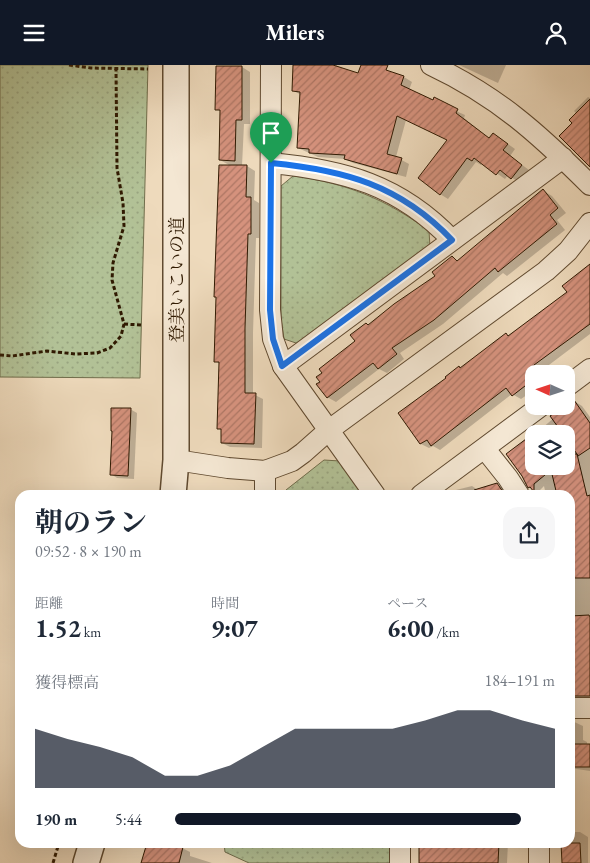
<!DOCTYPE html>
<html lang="ja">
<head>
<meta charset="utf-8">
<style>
  body { margin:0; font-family:"EB Garamond","Noto Serif JP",serif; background:#f6f6f7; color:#1f2937; height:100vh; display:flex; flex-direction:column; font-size:19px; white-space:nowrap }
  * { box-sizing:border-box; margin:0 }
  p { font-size:16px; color:#747a83 }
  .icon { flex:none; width:28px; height:28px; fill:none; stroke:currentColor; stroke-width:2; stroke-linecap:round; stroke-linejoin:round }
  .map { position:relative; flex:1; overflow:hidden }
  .sheet { position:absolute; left:15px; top:425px; width:560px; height:358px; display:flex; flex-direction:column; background:#fff; border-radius:15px; box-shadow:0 5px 20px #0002 }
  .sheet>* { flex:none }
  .needle { width:32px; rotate:273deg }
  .buttons { position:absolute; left:525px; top:300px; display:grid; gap:10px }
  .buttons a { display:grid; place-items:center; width:50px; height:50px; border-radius:10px; background:#fff; box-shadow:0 5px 20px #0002; font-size:25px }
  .pin { position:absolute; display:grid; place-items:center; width:42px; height:42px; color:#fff; margin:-51px -21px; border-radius:50% 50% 50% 0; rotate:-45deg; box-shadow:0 0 5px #0007 }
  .pin .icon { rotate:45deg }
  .round { display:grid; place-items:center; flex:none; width:52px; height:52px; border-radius:15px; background:#f6f6f7 }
  .headline { display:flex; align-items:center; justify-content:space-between; height:85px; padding:0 20px }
  h1 { font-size:28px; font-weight:700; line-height:38px }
  .figures { display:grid; grid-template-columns:repeat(3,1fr); gap:8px; height:85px; padding:5px 20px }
  .figures div { display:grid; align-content:center }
  .figures b { font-size:25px; font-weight:700 }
  .figures small { font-size:14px; font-weight:400 }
  .figures p { font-size:14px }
  .chart { height:140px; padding:10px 20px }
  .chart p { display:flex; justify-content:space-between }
  .chart svg { width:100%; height:90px; margin-top:5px; fill:#111827; opacity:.7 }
  ul { padding:0 20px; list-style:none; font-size:16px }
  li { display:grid; grid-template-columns:80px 60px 1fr; align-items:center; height:38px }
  li i { height:12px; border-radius:6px; background:#111827 }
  header { display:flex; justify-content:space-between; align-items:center; height:65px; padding:0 20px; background:#111827; color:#fff; font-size:22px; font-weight:700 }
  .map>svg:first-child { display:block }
  .park { fill:url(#park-dots); stroke:#716e4c }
  .shadow { fill:#0003 }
  .building { fill:url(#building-hatch); stroke:#301a02 }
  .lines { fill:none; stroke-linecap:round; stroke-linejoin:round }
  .minor-casing { stroke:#604a30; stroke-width:22 }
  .tertiary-casing { stroke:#604a30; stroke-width:28 }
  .path { stroke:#301a02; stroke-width:3; stroke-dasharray:4 2.5; stroke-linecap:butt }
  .minor { stroke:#f4e7d3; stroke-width:20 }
  .tertiary { stroke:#f4e7d3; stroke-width:25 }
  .route-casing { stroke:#fff; stroke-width:10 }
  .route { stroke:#1a73e8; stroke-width:6 }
  .labels { text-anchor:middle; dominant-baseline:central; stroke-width:4.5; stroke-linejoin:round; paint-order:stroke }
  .street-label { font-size:18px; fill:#301a02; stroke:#f4e7d3 }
</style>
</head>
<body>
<header><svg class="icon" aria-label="menu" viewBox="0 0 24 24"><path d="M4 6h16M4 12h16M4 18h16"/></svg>Milers<svg class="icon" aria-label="person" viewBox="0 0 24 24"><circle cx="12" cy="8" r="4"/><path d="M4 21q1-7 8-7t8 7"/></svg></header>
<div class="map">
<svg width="590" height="798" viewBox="0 0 590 798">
  <defs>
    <pattern id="park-dots" width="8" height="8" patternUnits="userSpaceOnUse" patternTransform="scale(1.25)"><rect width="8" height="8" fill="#b2c196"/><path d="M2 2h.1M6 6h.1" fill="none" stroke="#99a580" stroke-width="1.8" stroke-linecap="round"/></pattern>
    <pattern id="building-hatch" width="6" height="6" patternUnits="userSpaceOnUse" patternTransform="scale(1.25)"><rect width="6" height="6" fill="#d5927d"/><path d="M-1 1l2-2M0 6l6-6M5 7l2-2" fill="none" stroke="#ad7664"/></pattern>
  </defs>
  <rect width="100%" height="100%" fill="#eedabc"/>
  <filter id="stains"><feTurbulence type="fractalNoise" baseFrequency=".004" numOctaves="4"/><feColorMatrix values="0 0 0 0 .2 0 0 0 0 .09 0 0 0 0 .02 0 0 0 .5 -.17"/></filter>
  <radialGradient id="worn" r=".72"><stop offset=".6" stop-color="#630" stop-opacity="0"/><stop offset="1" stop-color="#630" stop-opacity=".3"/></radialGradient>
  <g class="park">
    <polygon points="0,0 148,0 140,313 0,312"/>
    <path d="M293,111C346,118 386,134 429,166L430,182L299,279L284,274L281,254V121Z"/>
    <polygon points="324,395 340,396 363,430 289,430 286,425"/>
    <polygon points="224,778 390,778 390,798 249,798 225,787"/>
  </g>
  <g class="shadow">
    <polygon points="295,0 337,0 337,2 361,10 387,7 404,12 412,17 409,25 465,50 464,53 490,74 493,69 501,74 515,84 510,91 529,105 520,118 508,110 505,114 482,98 481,100 476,97 448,134 440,129 448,75 406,55 396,92 409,99 406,112 353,98 345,94 318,92 307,87 298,83 301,30 294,26"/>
    <polygon points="459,0 506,0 498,18"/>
    <polygon points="217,2 242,2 250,7 250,59 244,59 242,101 247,101 255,106 254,135 259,138 259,173 256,173 253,268 253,329 263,334 262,383 230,382 222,378 223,366 219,363 220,299 215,296 231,101 220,95 221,47 217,44"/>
    <polygon points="588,32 590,33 590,97 574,58 577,49 574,46"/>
    <polygon points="544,126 552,131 566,148 557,155 565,165 507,211 503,208 443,259 400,288 404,294 387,308 379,304 336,337 327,332 357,277 369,261 436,211 452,192 458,196"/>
    <polygon points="590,200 590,269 537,309 534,309 534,325 521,334 512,329 440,385 433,381 429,383 421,379 400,349 447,313 459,302 461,304 507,270 509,271 569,227"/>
    <polygon points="574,336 582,341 590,352 590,635 570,640 570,430 546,430 544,421 538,427 529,422 534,401 566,401 566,369 535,369"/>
    <polygon points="130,344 137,348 134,414 117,413 111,409"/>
    <polygon points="497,420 509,427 511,430 453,430 452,426 472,421 478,425"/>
    <polygon points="570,655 583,661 583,675 587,677 587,680 590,680 590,706 570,703"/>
    <polygon points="570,767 580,767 588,772 588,798 563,798 563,778 570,778"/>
    <polygon points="148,778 163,778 182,783 190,787 190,791 212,798 145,798 143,796"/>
    <polygon points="420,778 508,778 507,798 420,798"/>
  </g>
  <g class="building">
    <polygon points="293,0 333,0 358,8 361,0 388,0 386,5 404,11 401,20 433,35 434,32 458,44 456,48 489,73 493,68 508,79 503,85 522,100 511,114 500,105 496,110 474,93 472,96 467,93 440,130 418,113 447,75 397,51 387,89 402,93 397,109 344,94 345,90 309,88 309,84 297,83 300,27 292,26"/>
    <polygon points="216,1 242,1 242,55 236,55 235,96 219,95 220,45 215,45"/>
    <polygon points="590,34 590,102 559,71 572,58 569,55"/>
    <polygon points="219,100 247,100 246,132 251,132 251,169 248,169 245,263 245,328 256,328 254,379 221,378 221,364 217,364 219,297 214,297 216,232 214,232"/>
    <polygon points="543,124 558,143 550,150 557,159 498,207 495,203 434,255 392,283 397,289 378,304 373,298 327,333 316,319 320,317 316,312 322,308 319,304 355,276 350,270 366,258 368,260 394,239 435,211 432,207 452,191 457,196"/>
    <polygon points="590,199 590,259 534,300 534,314 512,331 506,323 431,381 427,375 420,379 398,348 446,313 445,312 459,301 460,303 506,268 508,271 567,227 562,221"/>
    <polygon points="574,335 590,358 590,383 578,391 577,389 587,431 590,430 590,513 570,513 570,430 557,430 551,405 534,419 534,427 530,422 528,423 522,411 506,389 534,368 534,401 570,401 570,389 577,389 566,374 566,369 563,369 550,351"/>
    <polygon points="111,343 131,343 128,411 110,410 112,366 111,366"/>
    <polygon points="497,418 505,430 475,430 474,425"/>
    <polygon points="589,550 590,552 590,631 570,631 570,551"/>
    <polygon points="570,679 590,679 590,702 572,702 572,699 570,699"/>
    <polygon points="147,778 184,778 179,798 141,798"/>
    <polygon points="419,778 499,778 498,798 419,798"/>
    <polygon points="561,778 580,778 581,798 562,798"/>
  </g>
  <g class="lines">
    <defs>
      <g id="minor">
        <polyline points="271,0 270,245 273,274 283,301 375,430"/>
        <path d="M431,0C497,31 539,69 590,120"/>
        <path d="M271,98C344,105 400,120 452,175"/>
        <polyline points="283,301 563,93"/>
        <polyline points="566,322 590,304"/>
        <polyline points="485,384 508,413 519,430"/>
        <polyline points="176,395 228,403 265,406 292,396 303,388 329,365 546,206 568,186 590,158"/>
        <polyline points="265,430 265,406"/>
        <polyline points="421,430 541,341"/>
        <polyline points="570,643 590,643"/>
        <polyline points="400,778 400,798"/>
        <polyline points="539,778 539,798"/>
      </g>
      <g id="tertiary">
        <polyline points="173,430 176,395 176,0"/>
        <polyline points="86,798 92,778"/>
      </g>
    </defs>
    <use href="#minor" class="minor-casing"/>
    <use href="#tertiary" class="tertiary-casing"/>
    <g class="path">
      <polyline points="69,0 91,3 148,4"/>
      <polyline points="124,259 141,260"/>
      <polyline points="0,290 12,291 47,286 75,289 97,288 110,283 121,271 124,259 112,215 113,198 124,161 123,138 117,103 116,4"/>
      <polyline points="53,798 59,778"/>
    </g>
    <use href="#minor" class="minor"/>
    <use href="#tertiary" class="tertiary"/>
  </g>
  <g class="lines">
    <defs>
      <path id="route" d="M271,98C344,105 400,120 452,175L282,301L273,274L270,245Z"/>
    </defs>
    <use href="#route" class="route-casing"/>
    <use href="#route" class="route"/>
  </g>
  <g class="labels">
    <g class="street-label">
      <text transform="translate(176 215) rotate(-90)">登美いこいの道</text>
    </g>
  </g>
  <rect width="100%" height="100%" filter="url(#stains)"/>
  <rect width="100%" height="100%" fill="url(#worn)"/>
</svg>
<div class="buttons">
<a><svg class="needle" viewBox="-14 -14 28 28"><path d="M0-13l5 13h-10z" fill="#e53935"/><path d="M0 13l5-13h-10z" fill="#747a83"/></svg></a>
<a><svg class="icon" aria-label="layers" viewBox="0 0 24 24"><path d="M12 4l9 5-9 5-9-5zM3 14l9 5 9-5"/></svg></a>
</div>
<div class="pin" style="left:271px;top:98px;background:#1e9e55"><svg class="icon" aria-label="arrive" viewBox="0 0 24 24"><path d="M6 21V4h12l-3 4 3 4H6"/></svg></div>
<section class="sheet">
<div class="headline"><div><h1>朝のラン</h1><p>09:52 · 8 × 190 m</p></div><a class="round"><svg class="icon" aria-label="share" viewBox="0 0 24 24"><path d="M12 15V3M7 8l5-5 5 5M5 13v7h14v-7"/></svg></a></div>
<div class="figures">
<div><p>距離</p><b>1.52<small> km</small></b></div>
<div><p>時間</p><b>9:07</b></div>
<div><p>ペース</p><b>6:00<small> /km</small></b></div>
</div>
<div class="chart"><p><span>獲得標高</span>184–191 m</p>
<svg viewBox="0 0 160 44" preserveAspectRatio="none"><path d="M0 44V15L10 20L20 24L30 29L40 38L50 38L60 33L70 24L80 15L90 15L100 15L110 15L120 11L130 6L140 6L150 11L160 15V44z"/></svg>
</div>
<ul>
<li><b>190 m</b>5:44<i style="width:91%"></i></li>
</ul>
</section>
</div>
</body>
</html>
